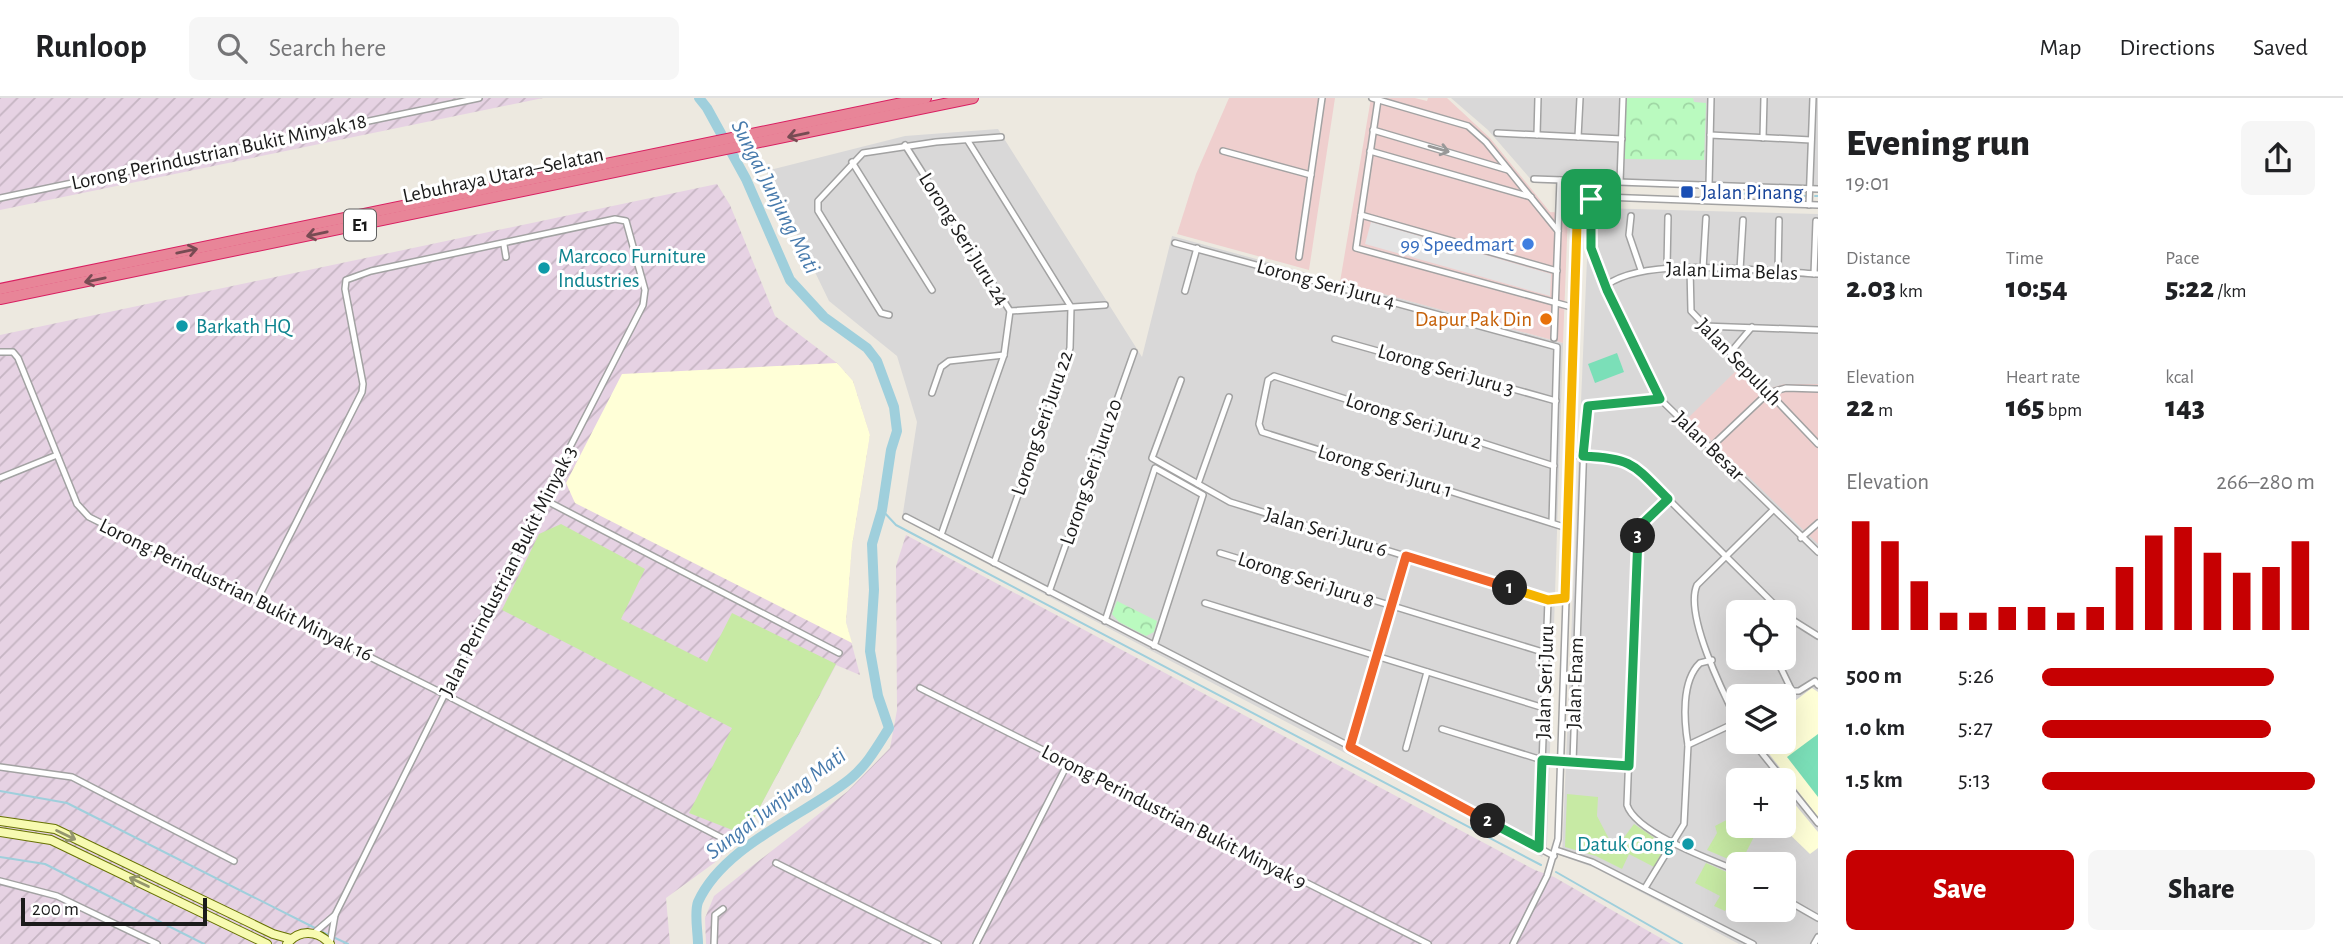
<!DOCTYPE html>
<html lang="en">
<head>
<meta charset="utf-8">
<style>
  body { margin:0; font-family:"Alegreya Sans",sans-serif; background:#f6f6f6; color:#202124; height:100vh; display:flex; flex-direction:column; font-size:26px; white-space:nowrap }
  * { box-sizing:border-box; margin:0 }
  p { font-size:23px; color:#757577 }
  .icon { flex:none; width:38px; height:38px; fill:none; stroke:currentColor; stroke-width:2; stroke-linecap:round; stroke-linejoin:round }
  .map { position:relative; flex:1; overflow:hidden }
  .details { display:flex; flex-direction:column; background:#fff; width:525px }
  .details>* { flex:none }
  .tools { position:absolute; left:1726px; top:502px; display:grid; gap:14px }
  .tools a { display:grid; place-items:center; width:70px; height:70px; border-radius:10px; background:#fff; box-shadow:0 7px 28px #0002; font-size:35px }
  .scale { position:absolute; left:21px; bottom:18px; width:186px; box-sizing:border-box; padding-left:7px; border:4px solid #1b1b1b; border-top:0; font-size:19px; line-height:24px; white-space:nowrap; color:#1b1b1b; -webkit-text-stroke:5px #fff; paint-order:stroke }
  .pin { position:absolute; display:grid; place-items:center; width:60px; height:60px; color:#fff; margin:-30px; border-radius:14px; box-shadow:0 4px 10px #0006 }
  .km { position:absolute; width:35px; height:35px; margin:-18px; border-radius:50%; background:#222; color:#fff; font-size:19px; line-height:35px; text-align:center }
  .round { display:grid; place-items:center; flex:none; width:74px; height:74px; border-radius:10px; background:#f6f6f6 }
  .summary { display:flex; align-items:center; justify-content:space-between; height:119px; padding:0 28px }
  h1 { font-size:38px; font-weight:800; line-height:52px }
  .metrics { display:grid; grid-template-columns:repeat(3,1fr); gap:10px; height:119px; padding:7px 28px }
  .metrics div { display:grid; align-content:center }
  .metrics b { font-size:30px; font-weight:800 }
  .metrics small { font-size:19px; font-weight:400 }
  .metrics p { font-size:19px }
  .chart { height:196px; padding:14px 28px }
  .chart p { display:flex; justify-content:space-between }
  .chart svg { width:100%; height:126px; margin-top:7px; stroke:#c60002; stroke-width:6 }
  .cta { display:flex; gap:14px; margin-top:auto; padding:14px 28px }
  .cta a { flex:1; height:80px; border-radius:10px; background:#c60002; color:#fff; font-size:28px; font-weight:800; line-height:80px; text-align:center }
  .cta a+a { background:#f6f6f6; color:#202124 }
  ul { padding:0 28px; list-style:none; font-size:23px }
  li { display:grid; grid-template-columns:112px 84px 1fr; align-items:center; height:52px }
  li i { height:18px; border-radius:9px; background:#c60002 }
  header { display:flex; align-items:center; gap:42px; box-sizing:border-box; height:98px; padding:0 35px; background:#fff; border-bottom:2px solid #e0e0e0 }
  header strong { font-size:33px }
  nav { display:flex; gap:38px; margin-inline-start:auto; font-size:24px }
  .search { width:490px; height:63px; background:#f6f6f6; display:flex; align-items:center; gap:18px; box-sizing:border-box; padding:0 24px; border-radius:10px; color:#757577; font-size:26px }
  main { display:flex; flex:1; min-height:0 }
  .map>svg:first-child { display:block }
  .residential { fill:#d9d8d8; fill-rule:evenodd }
  .commercial { fill:#efcfce }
  .industrial { fill:url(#industrial-furrows) }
  .education { fill:#ffffd7 }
  .grass { fill:#c7eaa4 }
  .park { fill:url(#park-crowns) }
  .pitch { fill:#7bdfb8 }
  .parking { fill:#e3e3e3 }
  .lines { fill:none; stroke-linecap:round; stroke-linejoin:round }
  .stream { stroke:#9fcfdc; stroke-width:2 }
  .river { stroke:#9fcfdc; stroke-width:10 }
  .minor-casing { stroke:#a2a2a2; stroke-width:8 }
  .secondary-casing { stroke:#677202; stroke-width:10 }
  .motorway-casing { stroke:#d91f61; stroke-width:12 }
  .minor { stroke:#fff; stroke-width:5 }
  .secondary { stroke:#f7fab1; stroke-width:8 }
  .motorway { stroke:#e88598; stroke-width:10 }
  .oneway { stroke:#774b53 }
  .oneway2 { stroke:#989898 }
  .oneway3 { stroke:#94966e }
  .split-1-casing { stroke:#fff; stroke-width:14 }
  .split-2-casing { stroke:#fff; stroke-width:14 }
  .split-3-casing { stroke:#fff; stroke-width:14 }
  .split-4-casing { stroke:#fff; stroke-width:14 }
  .split-1 { stroke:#f5b400; stroke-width:9 }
  .split-2 { stroke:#f0652b; stroke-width:9 }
  .split-3 { stroke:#22a559; stroke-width:9 }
  .split-4 { stroke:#22a559; stroke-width:9 }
  .transit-dot { fill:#1a4fb4; stroke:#fff; stroke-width:2.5 }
  .shop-dot { fill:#3f7fe0; stroke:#fff; stroke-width:2.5 }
  .culture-dot { fill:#0f9aa8; stroke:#fff; stroke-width:2.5 }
  .food-dot { fill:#e8710a; stroke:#fff; stroke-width:2.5 }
  .labels { text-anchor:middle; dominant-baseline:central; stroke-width:6; stroke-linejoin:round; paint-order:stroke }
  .shield { fill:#fff; stroke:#5f5f5f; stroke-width:2 }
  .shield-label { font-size:19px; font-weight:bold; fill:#1b1b1b }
  .street-label { font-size:21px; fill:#1b1b1b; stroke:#fff }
  .transit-label { font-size:21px; fill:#164399; stroke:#fff; text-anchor:start }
  .shop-label { font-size:21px; fill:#366cbe; stroke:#fff; text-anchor:end }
  .culture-label { font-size:21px; fill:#0d838f; stroke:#fff; text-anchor:start }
  .food-label { font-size:21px; fill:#c56008; stroke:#fff; text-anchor:end }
  .water-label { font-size:23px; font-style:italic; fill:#477aac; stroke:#fff }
</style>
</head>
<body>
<header>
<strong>Runloop</strong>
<div class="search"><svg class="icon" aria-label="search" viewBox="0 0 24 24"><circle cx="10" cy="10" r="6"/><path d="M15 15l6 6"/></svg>Search here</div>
<nav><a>Map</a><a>Directions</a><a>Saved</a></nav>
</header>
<main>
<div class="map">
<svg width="1818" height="846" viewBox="0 0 1818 846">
  <defs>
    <pattern id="industrial-furrows" width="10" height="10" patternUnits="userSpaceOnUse" patternTransform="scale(1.75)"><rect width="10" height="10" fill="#e6d2e3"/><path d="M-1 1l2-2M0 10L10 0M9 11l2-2" fill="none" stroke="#c5b4c2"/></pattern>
    <pattern id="park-crowns" width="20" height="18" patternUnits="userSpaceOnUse" patternTransform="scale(1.75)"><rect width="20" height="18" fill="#bafabf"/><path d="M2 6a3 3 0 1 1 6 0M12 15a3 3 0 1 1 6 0" fill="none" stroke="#9fd6a4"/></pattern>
  </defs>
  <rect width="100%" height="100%" fill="#ede9e0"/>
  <g class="residential">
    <polygon points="1451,0 1818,0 1818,95 1534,85 1488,32"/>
    <polygon points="998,31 1142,259 1172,138 1563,245 1547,747 1542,759 902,421 917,324 897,258 829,203 766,73 905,38"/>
    <path d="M1598,110L1818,116V846H1739L1595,770L1562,758L1589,113ZM1738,514H1783V560H1738ZM1738,598H1783V644H1738ZM1738,682H1783V728H1738ZM1738,766H1783V812H1738Z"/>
  </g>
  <g class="commercial">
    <polygon points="1229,0 1335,0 1309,172 1177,136 1196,76"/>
    <polygon points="1371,0 1415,0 1427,3 1428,0 1447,0 1490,40 1550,114 1568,115 1563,245 1340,184"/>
    <polygon points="1746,263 1770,290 1784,286 1818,286 1818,446 1688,320"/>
  </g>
  <g class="industrial">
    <polygon points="0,0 543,0 0,112"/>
    <polygon points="717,86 730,107 775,218 837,265 853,283 870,337 852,448 846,524 860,577 836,567 745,737 714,765 666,800 670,846 0,846 0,237"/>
    <polygon points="906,437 1535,772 1554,779 1671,846 706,846 705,820 714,798 848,693 890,650 897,612 896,468"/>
  </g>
  <g class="education">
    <polygon points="837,265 853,283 870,337 852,448 846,524 852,545 575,405 566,385 622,276"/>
    <polygon points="1812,590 1818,594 1818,719 1760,644 1783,644 1783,612"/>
    <polygon points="1783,692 1818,734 1818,750 1810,756 1781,728"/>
  </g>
  <g class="grass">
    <polygon points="561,426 645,471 621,521 707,564 732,515 836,566 745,737 689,715 732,630 502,512 539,436"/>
    <polygon points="1567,696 1598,699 1597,718 1609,741 1622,742 1634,726 1662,745 1664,751 1654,769 1629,756 1622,771 1596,758 1565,749"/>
    <polygon points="1738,716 1738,728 1759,729 1740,766 1707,752 1717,735 1715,728"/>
    <polygon points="1706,765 1738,779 1738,806 1731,802 1725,813 1714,808 1720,798 1695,785"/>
  </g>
  <g class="park">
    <polygon points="1626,0 1693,0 1694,4 1706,5 1704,62 1624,61"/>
    <polygon points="1117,503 1157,523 1154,534 1146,538 1119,524 1112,516"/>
  </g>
  <g class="pitch">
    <polygon points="1617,255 1624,274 1595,285 1588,266"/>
    <polygon points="1818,636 1818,699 1787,659"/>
  </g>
  <polygon class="parking" points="1371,124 1551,176 1550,198 1365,146"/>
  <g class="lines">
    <g class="stream">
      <polyline points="1702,94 1805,98"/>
      <polyline points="1815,98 1818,98"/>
      <polyline points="882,412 896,427 1541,767"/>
      <polyline points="0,693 67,705 315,830"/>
      <polyline points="0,759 45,766 204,846"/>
      <polyline points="1556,774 1682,846"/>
      <polyline points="320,833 348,846"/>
    </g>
    <path class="river" d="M698,846C698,834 694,815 698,804C724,747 804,718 850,681C867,667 877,649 889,630L878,598L870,553L874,492L872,446L882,412L891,352L897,333L894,309L877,263L867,250L824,219L790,182L746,81L707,10L699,0"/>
    <defs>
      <g id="minor">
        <polyline points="1372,0 1468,28 1486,44 1558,133"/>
        <polyline points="1378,2 1356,150 1575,210"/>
        <polyline points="1373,32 1508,72"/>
        <polyline points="1497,35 1622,41"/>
        <polyline points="1537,37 1538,0"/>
        <polyline points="1710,37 1811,42"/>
        <polyline points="1578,39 1580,0"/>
        <polyline points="1763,40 1764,0"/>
        <polyline points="968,43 1071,209 1070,250 994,465"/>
        <polyline points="905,47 1010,213 1004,257 941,437"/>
        <polyline points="1223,53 1311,77"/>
        <polyline points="1370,53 1531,99"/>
        <polyline points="852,64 932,192"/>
        <polyline points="1534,81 1818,91"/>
        <polyline points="1620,84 1623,0"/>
        <polyline points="1709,87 1711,0"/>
        <polyline points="0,100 479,0"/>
        <polyline points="1591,101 1591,150 1607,192 1660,301 1818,454"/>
        <polyline points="1809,107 1813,0"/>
        <polyline points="1361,117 1557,173"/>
        <polyline points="1631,118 1629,137 1641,172"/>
        <polyline points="1175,145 1557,249 1552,425"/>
        <polyline points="504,147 506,159"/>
        <polyline points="1299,159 1322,0"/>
        <polyline points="1667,169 1668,119"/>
        <polyline points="1690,170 1691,213 1818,346"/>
        <polyline points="1703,171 1706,120"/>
        <polyline points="1740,172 1743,122"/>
        <polyline points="1778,174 1779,122"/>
        <polyline points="1814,176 1816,123"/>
        <path d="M1607,187C1647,157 1766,174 1818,176"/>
        <polyline points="1185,193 1197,150"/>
        <polyline points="1010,213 1105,207"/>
        <polyline points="889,217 881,215 818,113 818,103 863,55 936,44 1001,39"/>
        <polyline points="1703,228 1818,232"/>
        <polyline points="1554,240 1560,82"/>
        <polyline points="1335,241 1556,303"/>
        <polyline points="0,254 13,254 18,260 77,406 89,419 446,597 722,740"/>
        <polyline points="1730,255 1752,229"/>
        <polyline points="1181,282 1152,360 1230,404 1548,502 1565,501"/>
        <polyline points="932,295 941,269 949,263 1004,257"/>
        <polyline points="1711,349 1768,295 1786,290 1818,291"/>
        <polyline points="1569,357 1611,359 1631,364 1782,514"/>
        <polyline points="1554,368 1274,278 1268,282 1259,326 1262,334 1567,430"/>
        <polyline points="0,380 57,357"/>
        <polyline points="1198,386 1229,299"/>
        <polyline points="543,401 839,555"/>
        <path d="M1668,401L1642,426L1637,441L1627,707C1636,735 1711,762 1738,773"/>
        <polyline points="906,419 1351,649 1554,758"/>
        <polyline points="1801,440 1818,425"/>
        <polyline points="1220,455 1546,555"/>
        <polyline points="1049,494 1134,254"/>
        <polyline points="257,502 362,294 363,286 345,191 346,182 371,173 615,121 626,123 645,192 643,207 497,491 335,817 330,846"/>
        <polyline points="1205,505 1544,610"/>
        <polyline points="1783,516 1818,538"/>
        <polyline points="1105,523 1155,370 1203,397 1154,548"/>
        <polyline points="1776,560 1792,593 1799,593 1815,583 1818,587"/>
        <polyline points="920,590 1428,846"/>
        <path d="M1738,624C1723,595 1684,516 1697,487L1773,412"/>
        <polyline points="1442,631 1542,662 1629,668"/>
        <polyline points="1753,644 1818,725"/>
        <path d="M1688,647C1684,623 1681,583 1700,565L1712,562"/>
        <polyline points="1351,649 1406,458"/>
        <polyline points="1406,650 1427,574"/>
        <polyline points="1573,664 1585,313 1588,308 1595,305 1660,301"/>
        <polyline points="0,669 72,679 234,763"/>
        <polyline points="1539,750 1548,502"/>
        <polyline points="1556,752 1592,764 1753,846"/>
        <polyline points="776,765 938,846"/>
        <polyline points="0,783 57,798 157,846"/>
        <polyline points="1645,790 1684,726 1688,647 1737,624"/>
        <polyline points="1783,800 1818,820"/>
        <polyline points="314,835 335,817"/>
        <polyline points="714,846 715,817 723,811"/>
        <polyline points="976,846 1068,665"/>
        <polyline points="1513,846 1547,778 1558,741 1579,113 1586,103 1603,99 1818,107"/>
        <polyline points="1814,846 1818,839"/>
      </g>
      <g id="secondary">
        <polyline points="0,723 55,731 273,836 291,841"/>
        <polyline points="0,734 51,742 267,846"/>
        <path d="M287,846C299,831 318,832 330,846"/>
      </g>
      <g id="motorway">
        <polyline points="0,191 926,0"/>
        <polyline points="0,201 973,0"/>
      </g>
    </defs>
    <use href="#minor" class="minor-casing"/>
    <use href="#secondary" class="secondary-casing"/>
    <use href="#motorway" class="motorway-casing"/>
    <use href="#minor" class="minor"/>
    <use href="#secondary" class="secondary"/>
    <use href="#motorway" class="motorway"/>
  </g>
  <defs><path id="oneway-shaft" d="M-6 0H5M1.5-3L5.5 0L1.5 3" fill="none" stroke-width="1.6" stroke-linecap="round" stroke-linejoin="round" transform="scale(1.75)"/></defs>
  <g class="oneway">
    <use href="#oneway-shaft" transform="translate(798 37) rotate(168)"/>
    <use href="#oneway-shaft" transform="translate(317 136) rotate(168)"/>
    <use href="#oneway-shaft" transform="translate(187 153) rotate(-12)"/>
    <use href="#oneway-shaft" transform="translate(95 182) rotate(168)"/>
  </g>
  <use class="oneway2" href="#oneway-shaft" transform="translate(1439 51) rotate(16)"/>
  <g class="oneway3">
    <use href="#oneway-shaft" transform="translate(66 737) rotate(26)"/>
    <use href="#oneway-shaft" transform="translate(139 784) rotate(-154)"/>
  </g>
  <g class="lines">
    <defs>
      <polyline id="split-1" points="1510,490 1548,502 1565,500 1577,126 1581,108 1591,101"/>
      <polyline id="split-2" points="1488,723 1350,649 1406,458 1510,490"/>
      <polyline id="split-3" points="1488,723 1539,750 1542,662 1629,668 1638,438"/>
      <path id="split-4" d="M1591,101V150L1607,192L1660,301L1588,308L1583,358C1633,360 1634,367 1668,401L1642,426L1638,438"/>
    </defs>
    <use href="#split-1" class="split-1-casing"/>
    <use href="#split-2" class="split-2-casing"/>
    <use href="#split-3" class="split-3-casing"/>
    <use href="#split-4" class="split-4-casing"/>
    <use href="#split-1" class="split-1"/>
    <use href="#split-2" class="split-2"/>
    <use href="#split-3" class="split-3"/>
    <use href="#split-4" class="split-4"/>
  </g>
  <rect class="transit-dot" x="1680" y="87" width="14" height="14" rx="3.5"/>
  <circle class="shop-dot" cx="1528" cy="146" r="7"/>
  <g class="culture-dot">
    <circle cx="544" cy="170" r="7"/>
    <circle cx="182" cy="228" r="7"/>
    <circle cx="1688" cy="746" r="7"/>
  </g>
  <circle class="food-dot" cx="1546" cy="221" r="7"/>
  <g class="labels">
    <rect class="shield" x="344" y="111.5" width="32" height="31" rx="5"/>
    <g class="shield-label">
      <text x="360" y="127">E1</text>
    </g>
    <g class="street-label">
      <text transform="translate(219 54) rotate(-12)">Lorong Perindustrian Bukit Minyak 18</text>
      <text transform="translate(503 77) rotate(-12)">Lebuhraya Utara–Selatan</text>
      <text transform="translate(964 141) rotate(58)">Lorong Seri Juru 24</text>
      <text transform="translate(1732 173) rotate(2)">Jalan Lima Belas</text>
      <text transform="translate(1326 186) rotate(15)">Lorong Seri Juru 4</text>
      <text transform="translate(1739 264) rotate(46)">Jalan Sepuluh</text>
      <text transform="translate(1446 272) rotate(16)">Lorong Seri Juru 3</text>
      <text transform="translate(1414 323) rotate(18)">Lorong Seri Juru 2</text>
      <text transform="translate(1042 325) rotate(-71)">Lorong Seri Juru 22</text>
      <text transform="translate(1709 348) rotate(44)">Jalan Besar</text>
      <text transform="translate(1385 373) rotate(17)">Lorong Seri Juru 1</text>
      <text transform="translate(1091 374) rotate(-71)">Lorong Seri Juru 20</text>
      <text transform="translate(1326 434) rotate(17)">Jalan Seri Juru 6</text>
      <text transform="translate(508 473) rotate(-63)">Jalan Perindustrian Bukit Minyak 3</text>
      <text transform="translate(1306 482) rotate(18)">Lorong Seri Juru 8</text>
      <text transform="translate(236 492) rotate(26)">Lorong Perindustrian Bukit Minyak 16</text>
      <text transform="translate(1545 584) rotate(-88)">Jalan Seri Juru</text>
      <text transform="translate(1575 585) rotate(-88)">Jalan Enam</text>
      <text transform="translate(1174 719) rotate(27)">Lorong Perindustrian Bukit Minyak 9</text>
    </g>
    <g class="transit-label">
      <text x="1701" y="94">Jalan Pinang</text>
    </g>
    <g class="shop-label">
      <text x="1514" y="146">99 Speedmart</text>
    </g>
    <g class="culture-label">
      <text x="558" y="158">Marcoco Furniture<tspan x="558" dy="24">Industries</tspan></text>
      <text x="196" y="228">Barkath HQ</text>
      <text x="1674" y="746" text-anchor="end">Datuk Gong</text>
    </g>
    <g class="food-label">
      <text x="1532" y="221">Dapur Pak Din</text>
    </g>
    <g class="water-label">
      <text transform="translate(775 99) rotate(63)">Sungai Junjung Mati</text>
      <text transform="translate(776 706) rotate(-37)">Sungai Junjung Mati</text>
    </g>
  </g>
</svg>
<div class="tools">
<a><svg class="icon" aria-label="locate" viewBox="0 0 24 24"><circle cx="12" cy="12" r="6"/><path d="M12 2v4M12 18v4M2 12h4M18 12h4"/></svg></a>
<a><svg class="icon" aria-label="layers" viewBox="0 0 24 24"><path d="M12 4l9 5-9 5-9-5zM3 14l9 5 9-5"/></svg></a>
<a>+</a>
<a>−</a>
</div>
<div class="scale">200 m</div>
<div class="pin" style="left:1591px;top:101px;background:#1e9e55"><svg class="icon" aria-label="arrive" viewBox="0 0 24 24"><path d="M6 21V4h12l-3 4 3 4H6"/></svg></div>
<b class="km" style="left:1510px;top:490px">1</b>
<b class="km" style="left:1488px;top:723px">2</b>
<b class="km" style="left:1638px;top:438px">3</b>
</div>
<section class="details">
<div class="summary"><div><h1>Evening run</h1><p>19:01</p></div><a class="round"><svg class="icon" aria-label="share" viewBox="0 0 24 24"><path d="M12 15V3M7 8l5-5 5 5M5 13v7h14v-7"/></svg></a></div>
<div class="metrics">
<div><p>Distance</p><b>2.03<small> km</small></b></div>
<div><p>Time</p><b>10:54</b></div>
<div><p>Pace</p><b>5:22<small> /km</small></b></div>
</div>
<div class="metrics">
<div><p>Elevation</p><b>22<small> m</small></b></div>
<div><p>Heart rate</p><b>165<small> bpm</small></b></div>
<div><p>kcal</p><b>143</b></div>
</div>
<div class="chart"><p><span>Elevation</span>266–280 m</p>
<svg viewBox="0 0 160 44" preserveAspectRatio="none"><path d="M5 44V6M15 44V13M25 44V27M35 44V38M45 44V38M55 44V36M65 44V36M75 44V38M85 44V36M95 44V22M105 44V11M115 44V8M125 44V17M135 44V24M145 44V22M155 44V13"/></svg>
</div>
<ul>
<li><b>500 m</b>5:26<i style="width:85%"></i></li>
<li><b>1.0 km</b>5:27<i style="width:84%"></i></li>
<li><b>1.5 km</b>5:13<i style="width:100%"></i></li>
</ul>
<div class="cta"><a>Save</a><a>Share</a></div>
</section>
</main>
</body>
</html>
